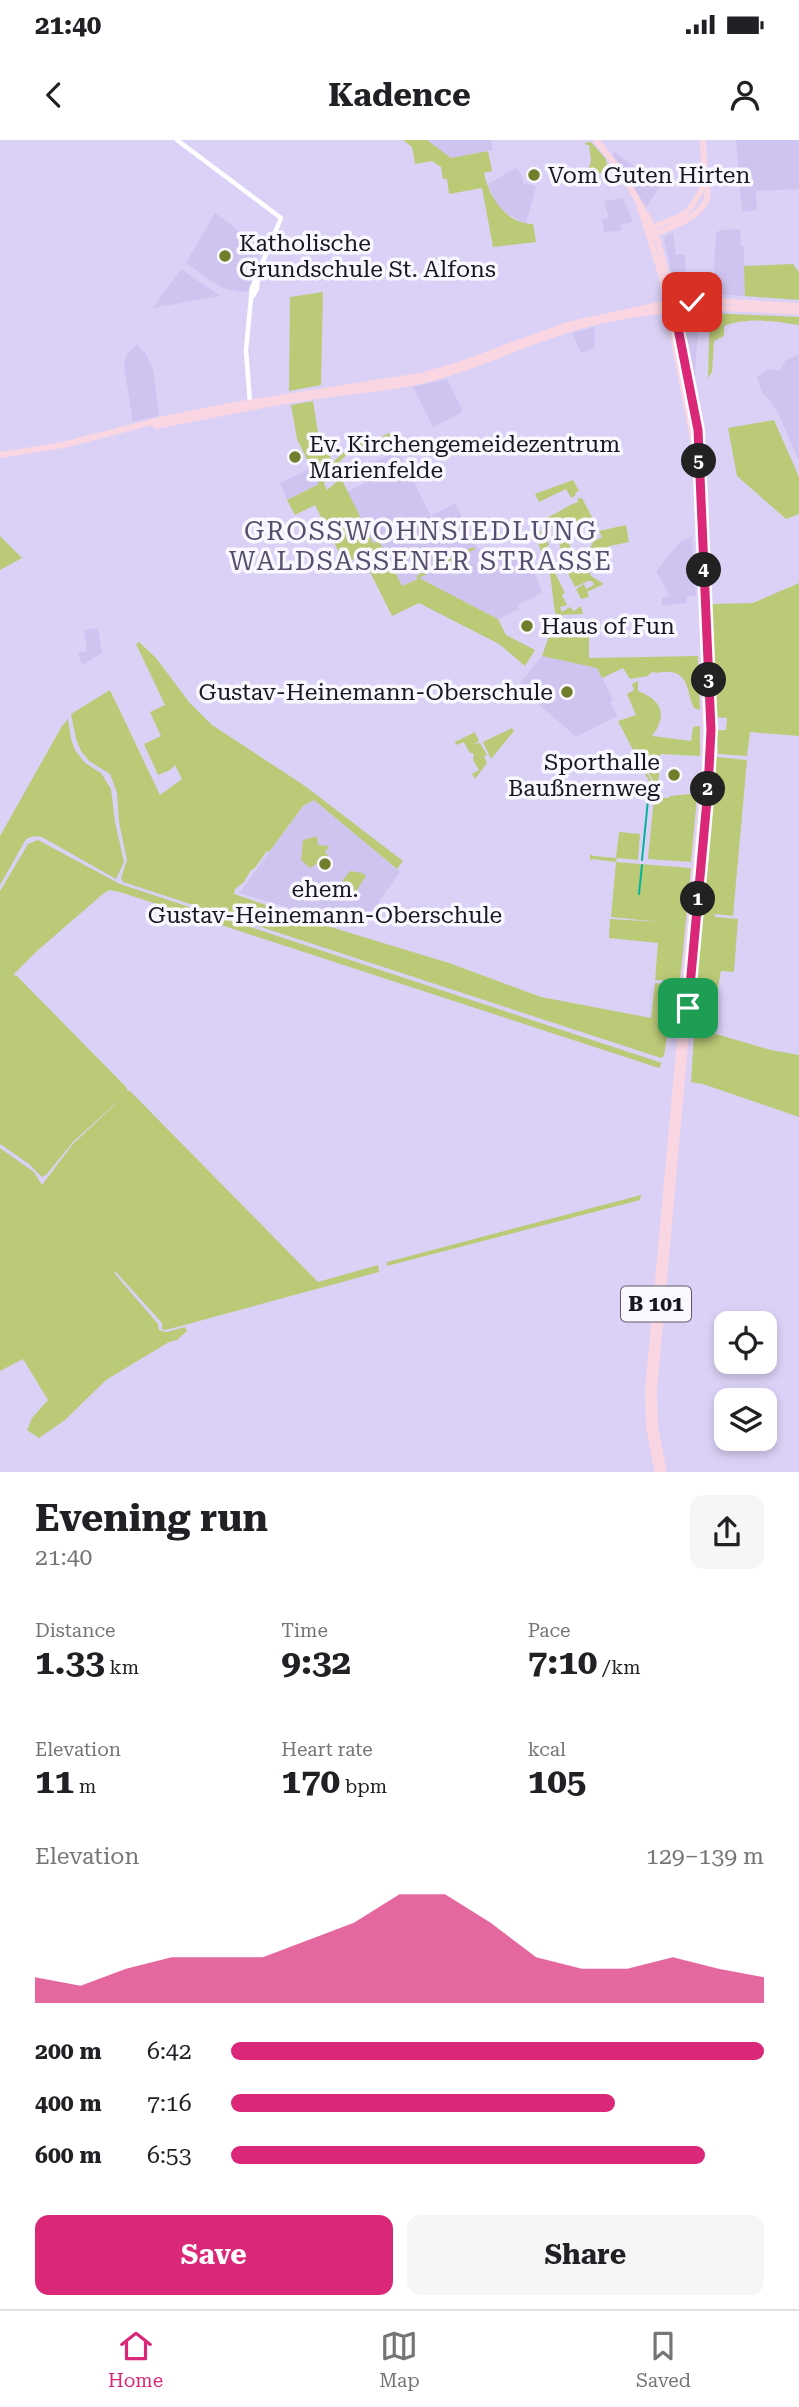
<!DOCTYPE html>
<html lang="en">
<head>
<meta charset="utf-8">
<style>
  body { margin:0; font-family:"Roboto Serif",serif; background:#f6f6f6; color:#202124; height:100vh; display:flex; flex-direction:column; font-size:26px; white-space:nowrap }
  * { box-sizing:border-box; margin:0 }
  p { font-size:23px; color:#757577 }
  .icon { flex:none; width:38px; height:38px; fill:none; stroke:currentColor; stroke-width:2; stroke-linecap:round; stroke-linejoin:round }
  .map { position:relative; height:1332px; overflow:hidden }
  .details { display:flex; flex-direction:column; background:#fff; flex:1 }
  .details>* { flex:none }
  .controls { position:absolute; left:714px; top:1171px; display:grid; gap:14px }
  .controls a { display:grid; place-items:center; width:63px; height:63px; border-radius:14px; background:#fff; box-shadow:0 4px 10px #0003; font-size:35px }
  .pin { position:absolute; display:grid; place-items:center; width:60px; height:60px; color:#fff; margin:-30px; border-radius:14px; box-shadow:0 4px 10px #0006 }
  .km { position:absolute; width:35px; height:35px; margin:-18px; border-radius:50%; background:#222; color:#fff; font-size:19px; line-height:35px; text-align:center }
  .round { display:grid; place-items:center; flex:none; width:74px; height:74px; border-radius:14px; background:#f6f6f6 }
  .overview { display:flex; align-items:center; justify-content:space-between; height:119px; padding:0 35px }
  h1 { font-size:38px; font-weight:700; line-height:52px }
  .stats { display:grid; grid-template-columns:repeat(3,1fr); gap:10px; height:119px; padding:7px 35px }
  .stats div { display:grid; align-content:center }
  .stats b { font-size:35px; font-weight:700 }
  .stats small { font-size:19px; font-weight:400 }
  .stats p { font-size:19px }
  .chart { height:196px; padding:14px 35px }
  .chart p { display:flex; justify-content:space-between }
  .chart svg { width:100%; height:126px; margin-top:7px; fill:#db2777; opacity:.7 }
  .cta { display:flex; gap:14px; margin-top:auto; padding:14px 35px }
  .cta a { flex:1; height:80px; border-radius:14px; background:#db2777; color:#fff; font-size:28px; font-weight:700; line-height:80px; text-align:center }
  .cta a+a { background:#f6f6f6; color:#202124 }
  ul { padding:0 35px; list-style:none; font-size:23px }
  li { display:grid; grid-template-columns:112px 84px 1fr; align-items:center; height:52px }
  li i { height:18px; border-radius:9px; background:#db2777 }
  .status { display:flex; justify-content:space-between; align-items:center; height:49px; padding:0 35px; background:#fff; direction:ltr }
  .status svg { height:19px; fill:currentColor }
  header { display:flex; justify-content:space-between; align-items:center; height:91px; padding:0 35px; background:#fff; font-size:32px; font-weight:700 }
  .tab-bar { display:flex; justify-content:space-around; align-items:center; height:98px; border-top:2px solid #e0e0e0; background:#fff; font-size:19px; color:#757577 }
  .tab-bar a { display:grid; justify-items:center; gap:4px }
  .tab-bar .selected { color:#db2777 }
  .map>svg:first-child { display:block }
  .built { fill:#cfc4ef }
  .green { fill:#bbca77 }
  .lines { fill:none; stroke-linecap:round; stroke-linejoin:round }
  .stream { stroke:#00b49a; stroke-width:2 }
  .minor { stroke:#fff; stroke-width:4.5 }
  .major { stroke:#fad6e2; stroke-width:6 }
  .route-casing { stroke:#fff; stroke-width:14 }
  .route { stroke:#db2777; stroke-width:9 }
  .poi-dot { fill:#717e2b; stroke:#f9f7ff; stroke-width:2.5 }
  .labels { text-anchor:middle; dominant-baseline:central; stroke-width:7; stroke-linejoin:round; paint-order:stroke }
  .shield { fill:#f9f7ff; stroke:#5c5a64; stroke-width:2 }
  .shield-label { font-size:21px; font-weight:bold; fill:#191622 }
  .poi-label { font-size:23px; fill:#191622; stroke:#f9f7ff; text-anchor:start }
  .quarter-label { font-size:26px; letter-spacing:2px; fill:#574e6d; stroke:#f9f7ff }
</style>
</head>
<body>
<div class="status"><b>21:40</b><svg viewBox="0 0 49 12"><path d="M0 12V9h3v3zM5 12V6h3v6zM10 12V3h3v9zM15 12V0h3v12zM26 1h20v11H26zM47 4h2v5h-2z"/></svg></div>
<header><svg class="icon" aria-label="back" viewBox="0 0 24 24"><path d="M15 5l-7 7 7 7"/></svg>Kadence<svg class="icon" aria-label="person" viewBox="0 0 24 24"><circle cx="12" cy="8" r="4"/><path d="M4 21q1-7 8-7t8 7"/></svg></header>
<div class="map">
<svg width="799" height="1333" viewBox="0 0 799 1333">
  <rect width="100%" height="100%" fill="#dbd1f6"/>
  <g class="built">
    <polygon points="427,0 491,0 493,10 451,18"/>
    <polygon points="736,0 799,0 799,49 756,51 757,70 742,72"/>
    <polygon points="614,12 661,45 646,67 613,15"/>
    <polygon points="516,28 520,32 524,45 526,43 536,46 526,84 498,69 488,44"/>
    <polygon points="623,58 633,82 621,84 621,91 604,92 602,80 609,78 604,61"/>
    <polygon points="215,73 262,108 248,151 240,152 222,148 186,123"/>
    <polygon points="740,89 741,105 744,106 745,156 713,154 716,93 720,90"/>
    <polygon points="673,93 676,115 685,114 686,155 677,154 664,100 665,96"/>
    <polygon points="181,129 220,156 153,168"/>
    <polygon points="696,174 699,176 695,236 693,236 682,178 684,175"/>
    <polygon points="595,187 594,208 581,213 572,193"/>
    <polygon points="137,204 146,214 153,230 159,273 157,276 133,282 124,227 126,215"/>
    <polygon points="799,214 799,321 778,273 769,259 762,253 757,237 768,229 779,231 786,220"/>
    <polygon points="444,240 448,241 462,269 461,273 433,287 413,247"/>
    <polygon points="398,310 431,376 455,363 477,406 481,411 506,417 530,405 528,409 542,453 518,465 519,469 498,479 419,438 402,447 379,401 373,403 347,352 380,335 374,322"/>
    <polygon points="311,328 319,344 287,360 280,343"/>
    <polygon points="692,396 696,456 687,456 687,463 662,466 662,458 670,456 656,431 681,401"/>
    <polygon points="98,488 102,513 82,525 78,513 87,511 84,490"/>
    <polygon points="542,516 597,527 613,560 610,562 617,576 576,597 519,547 519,544"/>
    <polygon points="314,660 400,732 364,782 360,782 356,788 239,753 303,666"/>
  </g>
  <g class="green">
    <path d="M403,0H427L451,18L488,11L492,31L484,33C489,57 506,84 533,84L536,102L493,107L482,48L449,54L447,39H443L441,27L432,21L415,24L412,7Z"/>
    <polygon points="591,2 605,18 610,32 587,35 591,21 589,5 586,5 585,3"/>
    <polygon points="793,124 799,132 799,160 745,156 744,126"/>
    <polygon points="323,152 321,245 289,251 290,157"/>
    <path d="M710,173L799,177V185C775,181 747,177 724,186V196L714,201L712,232L708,238Z"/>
    <path d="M313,261L318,292L333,322L360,298L370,303L389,293L395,304C386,309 378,307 369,311L364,305C347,310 332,329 324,344L327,350L341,338L373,403L379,401L402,446L418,439L416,436L473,407L475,409L419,438L498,479L506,495L535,510L525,526L499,504L419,463L392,476L369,430L363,433L356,418L345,424L315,365L295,375L287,360L319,344L297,299L291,265Z"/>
    <polygon points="774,280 799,337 799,374 786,379 737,336 728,288"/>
    <polygon points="573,340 579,351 575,353 576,355 571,358 566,349 539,362 535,354"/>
    <path d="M582,358L594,381L565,396L573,412L579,409L580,411L566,421C559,407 558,395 552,381H546L545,378C556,375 565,366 578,362L577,359Z"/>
    <polygon points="537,383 543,398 548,402 549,405 546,407 557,429 554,431 565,453 562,455 567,465 560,467 562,472 570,467 574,471 581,466 583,474 558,475 555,473 550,433 531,386"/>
    <polygon points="626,385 629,402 610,406 591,414 589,411 593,402 602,397 599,391"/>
    <polygon points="0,396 22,418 0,430"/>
    <polygon points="578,416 584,427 588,425 591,436 604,444 587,452 589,457 581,459 576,449 584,444 586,449 594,445 592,441 588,441 575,447 566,429 566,422"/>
    <polygon points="799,443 799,596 750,592 747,616 718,614 716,590 726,590 727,578 716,577 713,489 710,464 753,463"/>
    <path d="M589,482V518L698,516L700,570L694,568C687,555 690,534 670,532C663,531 659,534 652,532L648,536L630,539L623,528L602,538L597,528L542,516L553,485L557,483Z"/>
    <polygon points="139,502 156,518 189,562 212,585 305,646 403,721 397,729 314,660 303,666 269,712 267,711 254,729 251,730 244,742 235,749 234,754 324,785 449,823 541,857 651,878 655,843 674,845 679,849 672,853 668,864 670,869 676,872 676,876 669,878 667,882 669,883 664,916 661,918 123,742 121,738 127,720 119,682 117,653 110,634 89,621 81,611 76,599 71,574 110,550 160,655 182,639 175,625 170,630 158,635 144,604 161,596 150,572 165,565 136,504"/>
    <path d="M638,541V551C662,560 668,575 652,596L691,601L693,587L700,586V616L660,614L658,650L630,598L655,648L653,649L618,581L636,575L627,554L634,550L632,544Z"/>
    <polygon points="68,579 71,599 75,610 85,623 101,633 111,649 115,682 124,722 116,739 42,697 34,696 26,699 0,745 0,696 62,586"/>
    <polygon points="512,588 514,591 491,619 483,602"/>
    <polygon points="475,592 479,601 474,604 480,603 487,615 484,616 487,623 475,639 472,634 479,630 473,620 474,614 469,612 464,602 456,605 455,602"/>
    <polygon points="718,617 747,620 733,776 715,774 715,777 738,779 734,832 721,831 715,863 694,858 716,618"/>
    <polygon points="690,654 697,657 691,722 648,719 654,658 669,658 670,656"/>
    <polygon points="619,692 640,694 638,720 617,718 616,722 691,728 680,841 655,840 658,803 609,798 610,779 660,782 611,777 616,722 592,719 590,721 590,714 593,716 616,718"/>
    <polygon points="317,696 318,705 329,706 325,713 329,716 310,728 301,720 303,700"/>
    <polygon points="38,700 120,744 662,923 659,928 123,753 110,750 104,753 37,811 13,835 17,836 127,948 127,951 130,951 318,1142 378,1125 379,1132 166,1190 162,1189 162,1183 115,1131 115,1134 158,1184 159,1190 167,1192 185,1187 187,1191 177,1200 169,1202 106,1240 65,1280 39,1298 27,1290 32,1278 48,1260 23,1219 0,1231 0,1008 34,1032 42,1045 72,1005 127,953 73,1002 47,1034 42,1037 29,1024 0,1004 0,751 28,704"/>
    <polygon points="350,731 362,733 366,736 353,756 346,750 343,740"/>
    <polygon points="697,864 714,866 709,892 771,910 799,915 799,977 703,944 691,942 694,895 692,884 693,867"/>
    <polygon points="641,1055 640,1060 387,1126 387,1122"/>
  </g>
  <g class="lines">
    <g class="stream">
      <polyline points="642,720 648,660"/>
      <polyline points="639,754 642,725"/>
    </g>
    <g class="minor">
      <polyline points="177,0 281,78 252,148 246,210 250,263"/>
      <polyline points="253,156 257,149 258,138"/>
    </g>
    <g class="major">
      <polyline points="596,0 622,33 649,80 658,102 672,155 698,290 708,494 711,590 708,649 654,1250 655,1287 664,1333"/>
      <polyline points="639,64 661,134 695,309"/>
      <path d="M650,88C686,75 688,77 705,43"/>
      <path d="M654,94C673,87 719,71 705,43L703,0"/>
      <path d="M156,286C212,275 267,263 323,255C358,250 394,248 428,239C478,227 524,202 573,188C646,166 724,166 799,172"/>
      <polyline points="0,315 63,305 164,279 235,265 420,236 456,226 567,185 659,165 714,161 799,166"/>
      <polyline points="658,1333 649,1287 648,1250 704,638 706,594 702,470"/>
    </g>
  </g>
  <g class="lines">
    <defs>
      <polyline id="route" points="688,868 708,649 711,590 698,290 673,163 692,162"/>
    </defs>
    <use href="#route" class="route-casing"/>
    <use href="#route" class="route"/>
  </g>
  <g class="poi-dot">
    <circle cx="534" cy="35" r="7"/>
    <circle cx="225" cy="116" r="7"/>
    <circle cx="295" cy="317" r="7"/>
    <circle cx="527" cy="486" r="7"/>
    <circle cx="567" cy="552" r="7"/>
    <circle cx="674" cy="635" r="7"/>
    <circle cx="325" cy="724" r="7"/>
  </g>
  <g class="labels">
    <rect class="shield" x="621" y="1146.5" width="70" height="35" rx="5"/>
    <g class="shield-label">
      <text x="656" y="1164">B 101</text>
    </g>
    <g class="poi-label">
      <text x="548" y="35">Vom Guten Hirten</text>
      <text x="239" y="103">Katholische<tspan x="239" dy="26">Grundschule St. Alfons</tspan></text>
      <text x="309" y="304">Ev. Kirchengemeidezentrum<tspan x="309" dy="26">Marienfelde</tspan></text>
      <text x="541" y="486">Haus of Fun</text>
      <text x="553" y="552" text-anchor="end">Gustav-Heinemann-Oberschule</text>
      <text x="660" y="622" text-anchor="end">Sporthalle<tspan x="660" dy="26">Baußnernweg</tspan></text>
      <text x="325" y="749" text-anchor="middle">ehem.<tspan x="325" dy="26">Gustav-Heinemann-Oberschule</tspan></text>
    </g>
    <g class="quarter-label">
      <text x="421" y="391">GROSSWOHNSIEDLUNG<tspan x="421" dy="30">WALDSASSENER STRASSE</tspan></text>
    </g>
  </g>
</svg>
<div class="controls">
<a><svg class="icon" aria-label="locate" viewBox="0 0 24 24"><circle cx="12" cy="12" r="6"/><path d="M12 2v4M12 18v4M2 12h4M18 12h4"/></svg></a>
<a><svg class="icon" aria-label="layers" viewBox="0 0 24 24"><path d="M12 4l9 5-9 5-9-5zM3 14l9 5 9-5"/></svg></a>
</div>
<div class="pin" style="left:688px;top:868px;background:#1e9e55"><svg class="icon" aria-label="arrive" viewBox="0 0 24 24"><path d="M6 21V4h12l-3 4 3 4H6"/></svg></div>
<div class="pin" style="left:692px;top:162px;background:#d93025"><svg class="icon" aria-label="check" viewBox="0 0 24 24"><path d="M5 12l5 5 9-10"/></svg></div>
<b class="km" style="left:698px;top:759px">1</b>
<b class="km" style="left:708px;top:649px">2</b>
<b class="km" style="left:709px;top:540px">3</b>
<b class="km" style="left:704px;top:430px">4</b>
<b class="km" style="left:699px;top:321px">5</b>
</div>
<section class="details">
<div class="overview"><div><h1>Evening run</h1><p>21:40</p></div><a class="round"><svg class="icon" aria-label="share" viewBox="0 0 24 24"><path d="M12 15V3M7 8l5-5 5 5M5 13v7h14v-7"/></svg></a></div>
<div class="stats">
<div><p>Distance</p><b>1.33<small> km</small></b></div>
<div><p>Time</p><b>9:32</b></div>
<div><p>Pace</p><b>7:10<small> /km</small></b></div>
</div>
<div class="stats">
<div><p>Elevation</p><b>11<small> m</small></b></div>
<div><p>Heart rate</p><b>170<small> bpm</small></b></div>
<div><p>kcal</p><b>105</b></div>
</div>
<div class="chart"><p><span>Elevation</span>129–139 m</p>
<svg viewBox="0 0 160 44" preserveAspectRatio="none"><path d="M0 44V35L10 38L20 32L30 28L40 28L50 28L60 22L70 16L80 6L90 6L100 16L110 28L120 32L130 32L140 28L150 32L160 35V44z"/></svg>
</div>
<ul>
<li><b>200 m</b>6:42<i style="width:100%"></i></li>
<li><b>400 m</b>7:16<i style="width:72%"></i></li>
<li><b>600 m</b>6:53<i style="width:89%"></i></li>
</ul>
<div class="cta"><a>Save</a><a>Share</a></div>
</section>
<nav class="tab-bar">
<a class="selected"><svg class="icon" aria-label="home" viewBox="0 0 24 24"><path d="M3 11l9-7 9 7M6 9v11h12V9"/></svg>Home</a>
<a><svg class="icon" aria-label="map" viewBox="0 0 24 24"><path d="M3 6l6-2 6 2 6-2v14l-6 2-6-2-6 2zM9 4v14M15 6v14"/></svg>Map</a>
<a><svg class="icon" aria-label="saved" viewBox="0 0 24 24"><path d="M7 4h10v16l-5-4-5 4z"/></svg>Saved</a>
</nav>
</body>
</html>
